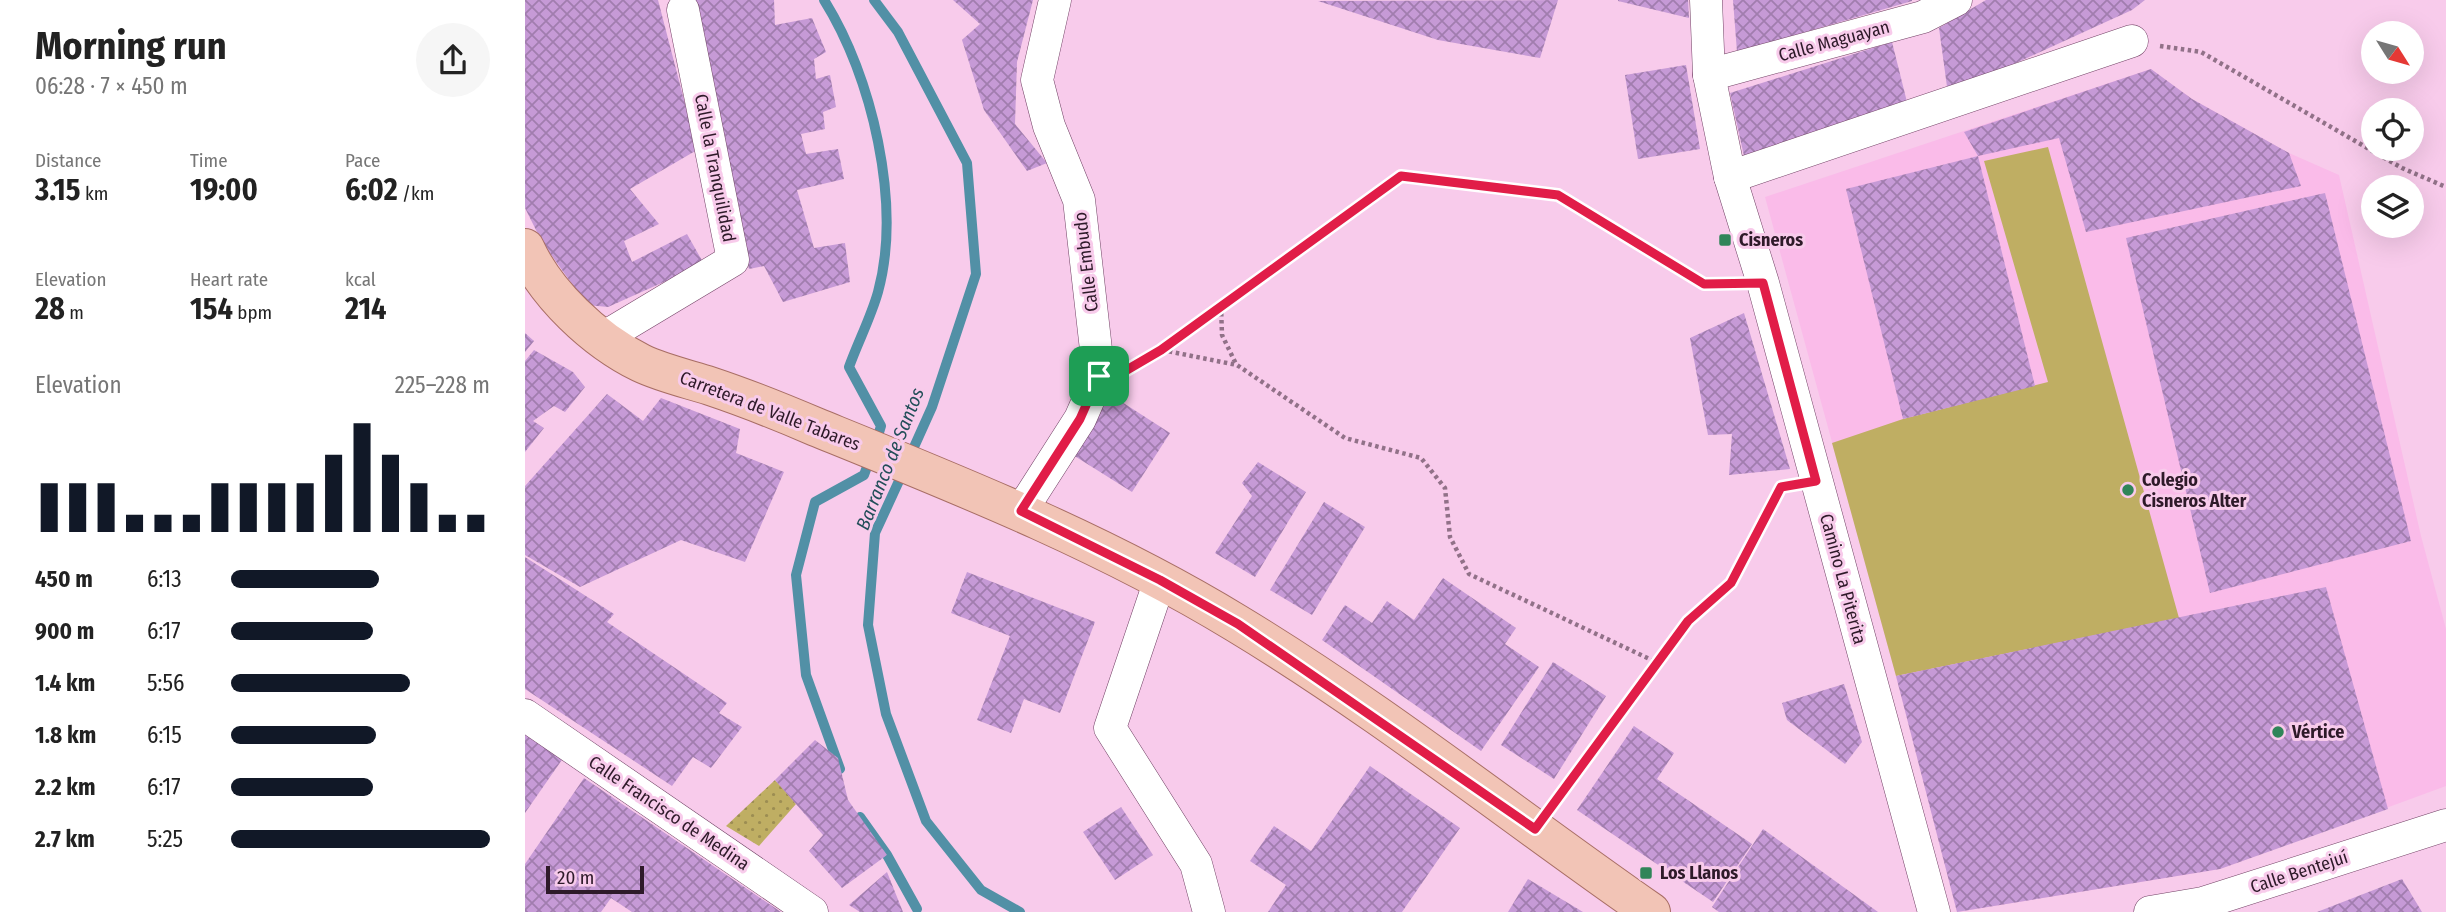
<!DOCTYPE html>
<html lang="en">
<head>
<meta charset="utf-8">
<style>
  body { margin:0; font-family:"Fira Sans Condensed",sans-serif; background:#f6f6f6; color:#222; height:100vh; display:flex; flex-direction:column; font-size:26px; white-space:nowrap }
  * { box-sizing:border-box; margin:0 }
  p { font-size:23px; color:#767676 }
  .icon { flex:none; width:38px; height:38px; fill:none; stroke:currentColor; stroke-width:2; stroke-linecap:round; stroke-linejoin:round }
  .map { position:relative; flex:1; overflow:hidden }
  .details { display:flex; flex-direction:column; background:#fff; width:525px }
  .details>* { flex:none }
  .needle { width:46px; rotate:127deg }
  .fabs { position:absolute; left:1836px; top:21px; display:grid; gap:14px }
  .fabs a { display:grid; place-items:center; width:63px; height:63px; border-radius:50%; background:#fff; box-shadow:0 7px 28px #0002; font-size:35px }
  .scale { position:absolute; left:21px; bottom:18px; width:98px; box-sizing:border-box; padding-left:7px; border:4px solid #2e1a29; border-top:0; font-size:19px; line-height:24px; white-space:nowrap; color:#2e1a29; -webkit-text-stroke:5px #f8cbeb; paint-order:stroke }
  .pin { position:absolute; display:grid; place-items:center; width:60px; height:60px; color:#fff; margin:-30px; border-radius:14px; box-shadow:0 4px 10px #0006 }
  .round { display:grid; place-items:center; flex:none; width:74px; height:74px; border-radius:37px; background:#f6f6f6 }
  .headline { display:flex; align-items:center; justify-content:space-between; height:119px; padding:0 35px }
  h1 { font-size:38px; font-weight:700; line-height:52px }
  .metrics { display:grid; grid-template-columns:repeat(3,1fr); gap:10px; height:119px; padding:7px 35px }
  .metrics div { display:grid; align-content:center }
  .metrics b { font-size:30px; font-weight:700 }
  .metrics small { font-size:19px; font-weight:400 }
  .metrics p { font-size:19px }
  .chart { height:196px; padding:14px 35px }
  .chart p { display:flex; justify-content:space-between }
  .chart svg { width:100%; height:126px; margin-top:7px; stroke:#111827; stroke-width:6 }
  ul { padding:0 35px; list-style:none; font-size:23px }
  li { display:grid; grid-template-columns:112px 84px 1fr; align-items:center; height:52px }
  li i { height:18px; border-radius:9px; background:#111827 }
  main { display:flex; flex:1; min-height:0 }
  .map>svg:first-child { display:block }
  .built { fill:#fabbe9 }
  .park { fill:url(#park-dots) }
  .pitch { fill:#bfae63 }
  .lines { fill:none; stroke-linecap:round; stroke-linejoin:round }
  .stream { stroke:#5290a6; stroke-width:10 }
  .building { fill:url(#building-cross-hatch) }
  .minor-casing { stroke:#714265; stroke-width:33 }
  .major-casing { stroke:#a86e65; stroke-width:40 }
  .path { stroke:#917188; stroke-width:4.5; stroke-dasharray:3.5 3.5; stroke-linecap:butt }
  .minor { stroke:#fff; stroke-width:32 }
  .major { stroke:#f2c4b6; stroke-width:38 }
  .route-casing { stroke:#fff; stroke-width:14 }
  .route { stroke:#e11d48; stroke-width:9 }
  .poi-dot { fill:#308559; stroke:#f8cbeb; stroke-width:2.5 }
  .labels { text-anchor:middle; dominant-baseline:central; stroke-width:6; stroke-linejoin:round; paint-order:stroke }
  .street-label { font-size:18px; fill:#2e1a29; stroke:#f8cbeb }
  .poi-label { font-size:18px; font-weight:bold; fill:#2e1a29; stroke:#f8cbeb; text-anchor:start }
  .water-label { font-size:19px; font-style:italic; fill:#234e59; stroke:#f8cbeb }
</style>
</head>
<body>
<main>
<section class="details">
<div class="headline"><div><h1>Morning run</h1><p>06:28 · 7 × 450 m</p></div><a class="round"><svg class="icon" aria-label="share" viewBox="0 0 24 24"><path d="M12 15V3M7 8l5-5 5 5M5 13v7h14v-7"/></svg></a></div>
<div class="metrics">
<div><p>Distance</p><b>3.15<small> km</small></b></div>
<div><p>Time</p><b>19:00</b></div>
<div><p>Pace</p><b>6:02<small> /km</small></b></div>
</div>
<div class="metrics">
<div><p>Elevation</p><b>28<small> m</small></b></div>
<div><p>Heart rate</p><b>154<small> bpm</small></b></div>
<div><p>kcal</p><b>214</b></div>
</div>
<div class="chart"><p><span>Elevation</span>225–228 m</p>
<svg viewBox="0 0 160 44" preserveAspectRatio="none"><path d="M5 44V27M15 44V27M25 44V27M35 44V38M45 44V38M55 44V38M65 44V27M75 44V27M85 44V27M95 44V27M105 44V17M115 44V6M125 44V17M135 44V27M145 44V38M155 44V38"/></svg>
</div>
<ul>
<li><b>450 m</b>6:13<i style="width:57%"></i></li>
<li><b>900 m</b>6:17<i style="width:55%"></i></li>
<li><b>1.4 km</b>5:56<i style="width:69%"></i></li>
<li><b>1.8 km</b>6:15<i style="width:56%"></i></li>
<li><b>2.2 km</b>6:17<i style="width:55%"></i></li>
<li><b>2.7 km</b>5:25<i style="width:100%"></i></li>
</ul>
</section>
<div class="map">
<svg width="1921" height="912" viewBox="0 0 1921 912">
  <defs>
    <pattern id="park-dots" width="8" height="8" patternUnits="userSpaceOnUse" patternTransform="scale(1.75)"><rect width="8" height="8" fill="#bfae63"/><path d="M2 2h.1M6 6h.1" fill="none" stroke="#9c8d52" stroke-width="1.8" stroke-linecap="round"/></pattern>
    <pattern id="building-cross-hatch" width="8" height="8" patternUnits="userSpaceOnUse" patternTransform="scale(1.75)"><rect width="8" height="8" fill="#c69ad6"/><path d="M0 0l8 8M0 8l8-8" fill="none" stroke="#a17dae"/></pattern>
  </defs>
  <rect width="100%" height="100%" fill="#f8cbeb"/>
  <polygon class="built" points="1626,69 1667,99 1764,153 1814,175 1896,536 1921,629 1921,786 1695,869 1432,912 1371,676 1240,197"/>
  <polygon class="park" points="250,780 271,804 234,846 201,826"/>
  <polygon class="pitch" points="1523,147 1654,618 1371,676 1307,443 1378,419 1523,382 1459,161"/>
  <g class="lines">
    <g class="stream">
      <path d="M299,0C347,76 377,204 353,292C346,317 333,342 324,367L356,426L351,442"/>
      <polyline points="349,0 373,32 442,163 451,274 407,407 385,456"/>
      <polyline points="379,470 350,533 343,625 361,714 401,821 456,890 495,912"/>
      <polyline points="315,769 281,675 271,575 290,502 339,475 346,456"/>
      <polyline points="335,817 362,855 392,909"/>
    </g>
  </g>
  <g class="building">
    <polygon points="0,0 133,0 172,150 105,189 134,224 99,241 107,262 162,234 179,264 83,307 62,305 17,242 0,208"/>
    <polygon points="164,0 249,0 250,25 287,18 301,52 289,59 291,79 305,75 311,107 298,112 300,129 276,134 281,154 313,149 319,179 272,190 289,248 320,243 325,282 258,302 239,266 224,269"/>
    <polygon points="428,0 508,0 492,62 490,124 522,163 502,171 459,110 437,40 455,24"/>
    <polygon points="1033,0 1015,58 913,40 793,1"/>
    <polygon points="1093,0 1163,0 1164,18 1093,1"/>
    <polygon points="1208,0 1387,0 1387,1 1212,52"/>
    <polygon points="1461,0 1620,0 1607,10 1423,94 1414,28"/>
    <polygon points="1367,42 1383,106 1219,156 1205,93"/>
    <polygon points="1161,65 1175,149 1113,159 1100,75"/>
    <polygon points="1626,69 1667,99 1764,153 1776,186 1561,232 1534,138 1453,156 1439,132"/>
    <polygon points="1453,156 1510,386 1378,419 1321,189"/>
    <polygon points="1800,193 1886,541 1685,593 1601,238"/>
    <polygon points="1219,313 1265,469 1204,475 1207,434 1183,435 1165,338"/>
    <polygon points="0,333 9,341 0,352"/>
    <polygon points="9,350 48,372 60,387 40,412 29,406 8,421 19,428 0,452 0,361"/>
    <polygon points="82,394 118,421 136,398 215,429 211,453 259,472 220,562 156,540 55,587 0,555 0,486"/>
    <polygon points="586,395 645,433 607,492 548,455"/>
    <polygon points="733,462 781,492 730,577 690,553 727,496 717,483"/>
    <polygon points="799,502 840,527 787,615 745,590"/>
    <polygon points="0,557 89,614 82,622 202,703 194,713 217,727 186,768 168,757 147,786 0,689"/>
    <polygon points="442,572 570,622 535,713 499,699 486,733 452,720 485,636 426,613"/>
    <polygon points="918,578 991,628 980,644 1014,667 956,751 797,640 820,605 847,623 862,601 889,620"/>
    <polygon points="1801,587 1863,809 1695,869 1432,912 1371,676"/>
    <polygon points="1028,662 1081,696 1029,779 976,745"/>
    <polygon points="1319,684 1337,742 1320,764 1262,720 1257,703"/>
    <polygon points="0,725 41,754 0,813"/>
    <polygon points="1109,726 1149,753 1132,779 1227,844 1188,902 1052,810"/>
    <polygon points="290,740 313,758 323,800 362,855 317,888 284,851 298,835 250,780"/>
    <polygon points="845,766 935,828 877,912 743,912 761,885 725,861 749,826 786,851"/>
    <polygon points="59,778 256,912 107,912 86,898 76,912 0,912 0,864"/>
    <polygon points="596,807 628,855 590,880 558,832"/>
    <polygon points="1238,829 1353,912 1194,912 1187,907"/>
    <polygon points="362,872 378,912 335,912 324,905"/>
    <polygon points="1003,879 1058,912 983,912"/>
    <polygon points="1877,879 1897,912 1792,912"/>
  </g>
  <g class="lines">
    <defs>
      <g id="minor">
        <polyline points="1181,0 1184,75 1205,177 1238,283 1409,912"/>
        <polyline points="1184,75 1398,17 1431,0"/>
        <polyline points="1205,177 1607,41"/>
        <polyline points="78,338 208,260 158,10"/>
        <polyline points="496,511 555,419 574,376 554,200 524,126 512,80 530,0"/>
        <polyline points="635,580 585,728 671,864 684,912"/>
        <polyline points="0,715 287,912"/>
        <polyline points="1625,912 1678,903 1921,825"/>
      </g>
      <path id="major" d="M0,248C21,294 69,340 116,363C137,373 163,379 185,386C221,398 256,412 291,427C434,485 578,542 711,623C855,710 988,816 1126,912"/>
    </defs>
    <use href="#minor" class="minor-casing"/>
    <use href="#major" class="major-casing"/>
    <g class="path">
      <polyline points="1635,46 1676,52 1877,168 1921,187"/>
      <polyline points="696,306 697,335 711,364"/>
      <polyline points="637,350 712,365 820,438 896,458 920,488 925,537 944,574 1133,663"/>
      <polyline points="605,369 636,350 876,176 1033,195 1179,284 1205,284"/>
      <polyline points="1030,802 1163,621 1206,583 1256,487 1263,486"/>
    </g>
    <use href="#minor" class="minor"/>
    <use href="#major" class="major"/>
  </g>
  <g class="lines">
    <defs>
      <polygon id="route" points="876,176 1033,195 1179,284 1238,283 1291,481 1256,487 1206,583 1163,621 1010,829 713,624 635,580 496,511 555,419 574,376 595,374 636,350"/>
    </defs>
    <use href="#route" class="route-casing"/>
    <use href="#route" class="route"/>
  </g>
  <g class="poi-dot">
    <rect x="1193" y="233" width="14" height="14" rx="3.5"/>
    <circle cx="1603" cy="490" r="7"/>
    <circle cx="1753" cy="732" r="7"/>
    <rect x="1114" y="866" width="14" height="14" rx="3.5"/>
  </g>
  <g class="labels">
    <g class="street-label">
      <text transform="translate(1309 41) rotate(-15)">Calle Maguayan</text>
      <text transform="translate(190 168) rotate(79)">Calle la Tranquilidad</text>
      <text transform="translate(561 262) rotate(-97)">Calle Embudo</text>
      <text transform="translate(245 411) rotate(21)">Carretera de Valle Tabares</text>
      <text transform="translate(1318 579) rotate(75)">Camino La Piterita</text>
      <text transform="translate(144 813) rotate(34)">Calle Francisco de Medina</text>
      <text transform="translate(1774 872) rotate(-18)">Calle Bentejuí</text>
    </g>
    <g class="poi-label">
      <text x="1214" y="240">Cisneros</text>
      <text x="1617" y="480">Colegio<tspan x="1617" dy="21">Cisneros Alter</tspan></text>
      <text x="1767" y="732">Vértice</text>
      <text x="1135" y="873">Los Llanos</text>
    </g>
    <g class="water-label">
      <text transform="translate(365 459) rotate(-68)">Barranco de Santos</text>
    </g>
  </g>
</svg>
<div class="fabs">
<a><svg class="needle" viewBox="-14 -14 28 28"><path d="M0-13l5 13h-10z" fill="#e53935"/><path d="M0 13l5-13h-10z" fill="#767676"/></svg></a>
<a><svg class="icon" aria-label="locate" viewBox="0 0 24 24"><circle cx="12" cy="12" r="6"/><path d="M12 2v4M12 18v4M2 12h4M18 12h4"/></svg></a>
<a><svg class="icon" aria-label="layers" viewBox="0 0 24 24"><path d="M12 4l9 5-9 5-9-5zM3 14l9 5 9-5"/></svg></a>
</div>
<div class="scale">20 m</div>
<div class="pin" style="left:574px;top:376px;background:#1e9e55"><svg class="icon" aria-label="arrive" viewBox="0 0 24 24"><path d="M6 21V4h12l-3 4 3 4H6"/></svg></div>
</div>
</main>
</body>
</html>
